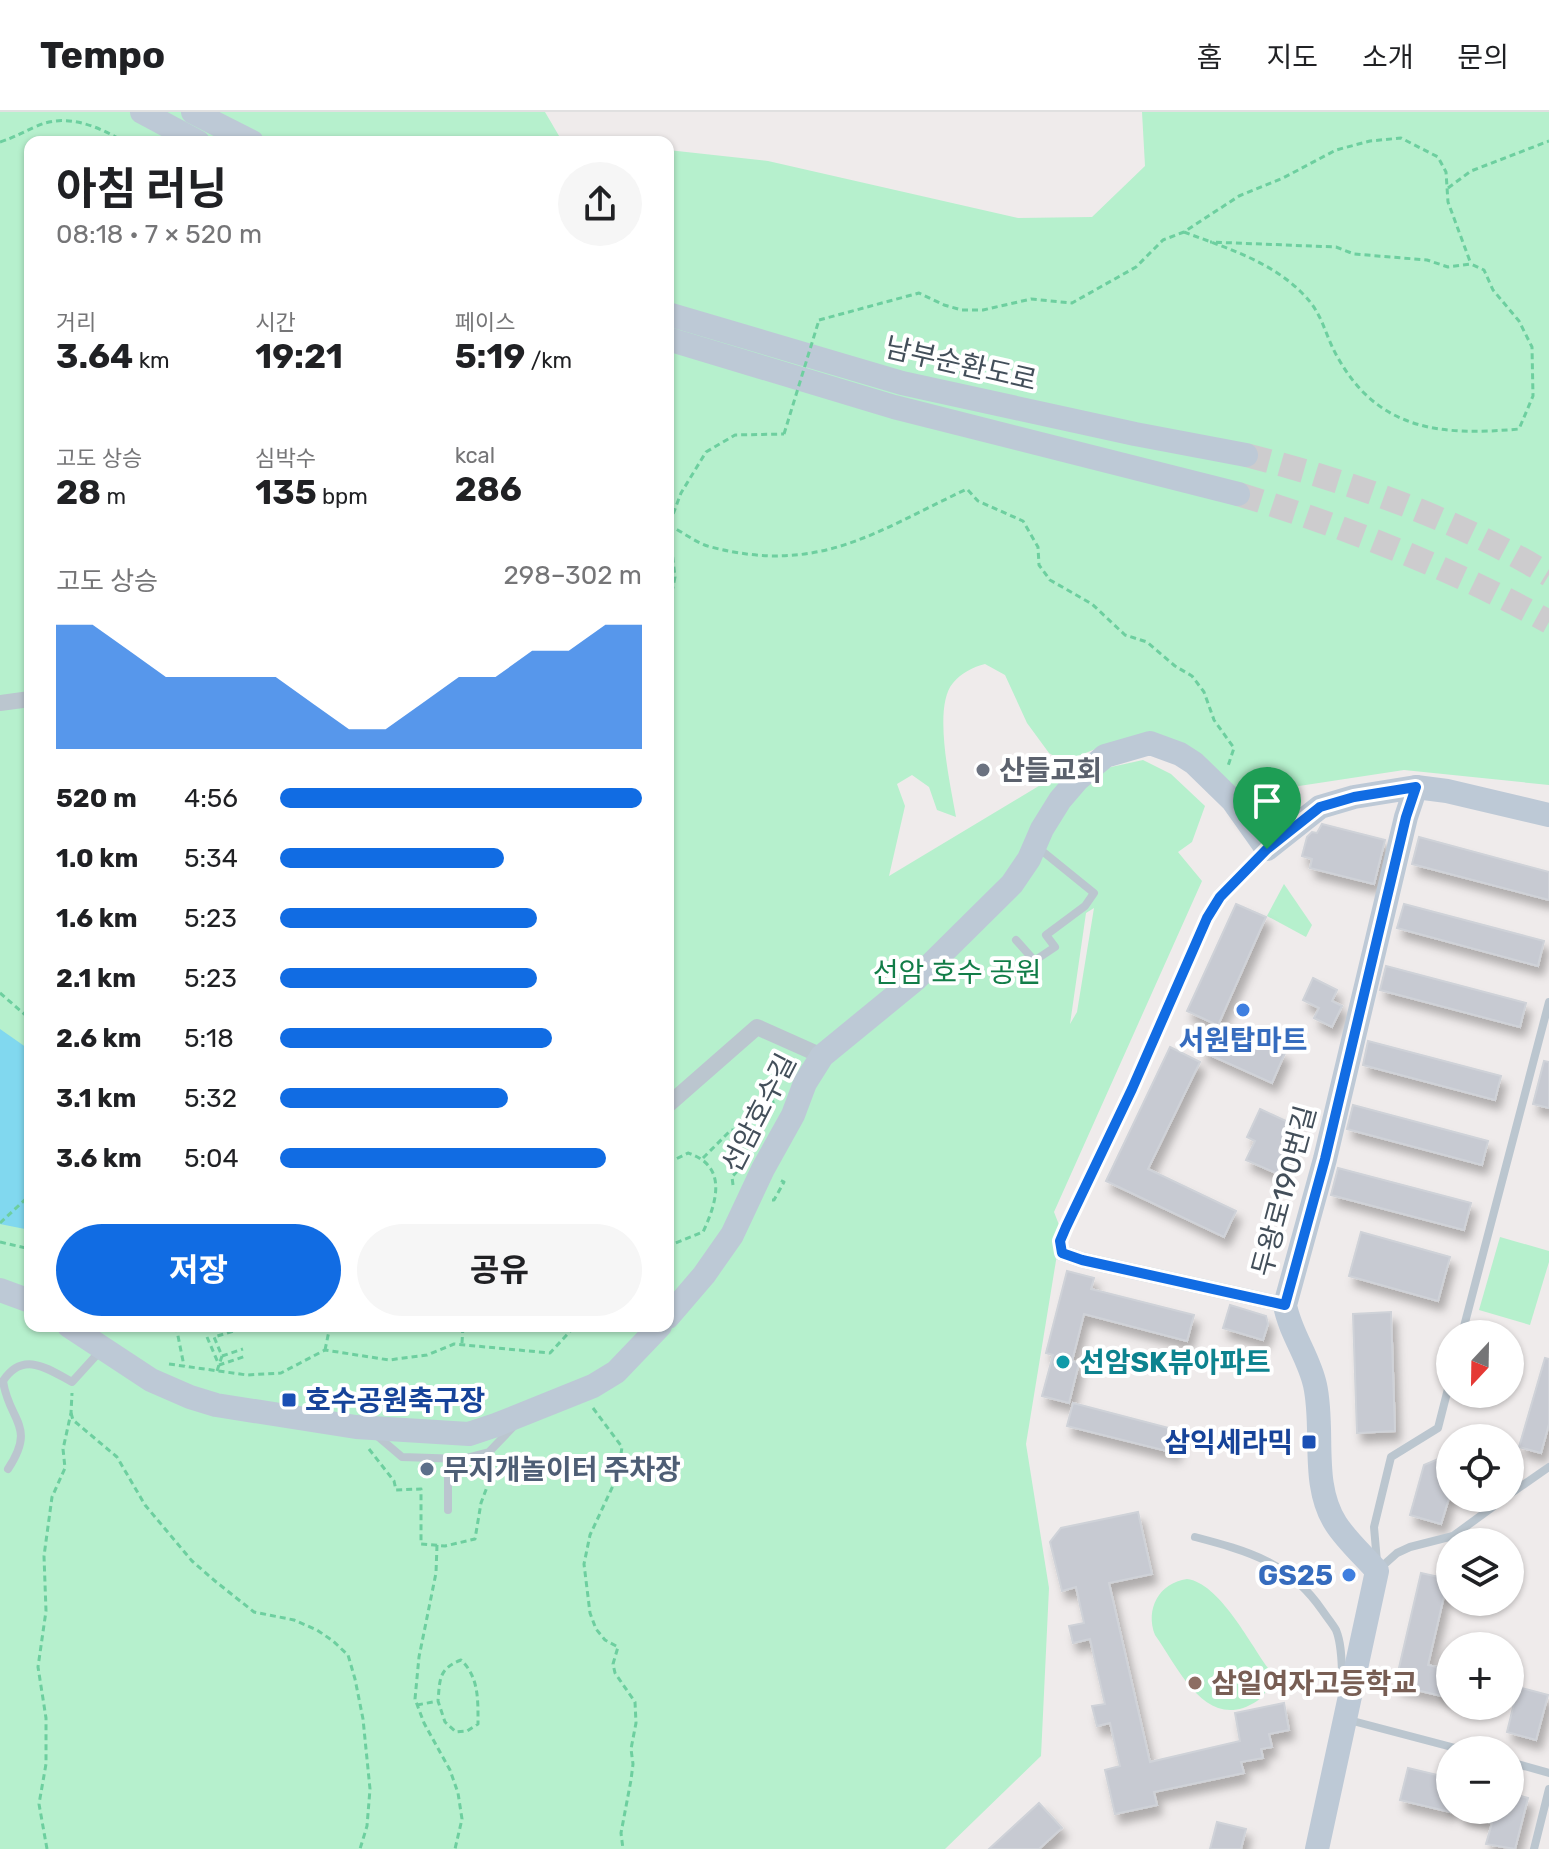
<!DOCTYPE html>
<html lang="ko">
<head>
<meta charset="utf-8">
<style>
  body { margin:0; font-family:Rubik,"Noto Sans KR",sans-serif; background:#f6f6f6; color:#202124; height:100vh; display:flex; flex-direction:column; font-size:30px; white-space:nowrap }
  * { box-sizing:border-box; margin:0 }
  p { font-size:26px; color:#757577 }
  .icon { flex:none; width:44px; height:44px; fill:none; stroke:currentColor; stroke-width:2; stroke-linecap:round; stroke-linejoin:round }
  .map { position:relative; flex:1; overflow:hidden }
  .side { position:absolute; left:24px; top:24px; width:650px; height:1196px; display:flex; flex-direction:column; background:#fff; border-radius:16px; box-shadow:0 2px 6px #0004 }
  .side>* { flex:none }
  .needle { width:52px; rotate:202deg }
  .controls { position:absolute; left:1436px; top:1208px; display:grid; gap:16px }
  .controls a { display:grid; place-items:center; width:88px; height:88px; border-radius:50%; background:#fff; box-shadow:0 2px 6px #0004; font-size:40px }
  .pin { position:absolute; display:grid; place-items:center; width:68px; height:68px; color:#fff; margin:-82px -34px; border-radius:50% 50% 50% 0; rotate:-45deg; box-shadow:0 0 8px #0007 }
  .pin .icon { rotate:45deg }
  .round { display:grid; place-items:center; flex:none; width:84px; height:84px; border-radius:42px; background:#f6f6f6 }
  .overview { display:flex; align-items:center; justify-content:space-between; height:136px; padding:0 32px }
  h1 { font-size:44px; font-weight:700; line-height:60px }
  .figures { display:grid; grid-template-columns:repeat(3,1fr); gap:12px; height:136px; padding:8px 32px }
  .figures div { display:grid; align-content:center }
  .figures b { font-size:34px; font-weight:700 }
  .figures small { font-size:22px; font-weight:400 }
  .figures p { font-size:22px }
  .chart { height:224px; padding:16px 32px }
  .chart p { display:flex; justify-content:space-between }
  .chart svg { width:100%; height:144px; margin-top:8px; fill:#116ce3; opacity:.7 }
  .primary-button { display:flex; gap:16px; margin-top:auto; padding:16px 32px }
  .primary-button a { flex:1; height:92px; border-radius:48px; background:#116ce3; color:#fff; font-size:32px; font-weight:700; line-height:92px; text-align:center }
  .primary-button a+a { background:#f6f6f6; color:#202124 }
  ul { padding:0 32px; list-style:none; font-size:26px }
  li { display:grid; grid-template-columns:128px 96px 1fr; align-items:center; height:60px }
  li i { height:20px; border-radius:10px; background:#116ce3 }
  header { display:flex; align-items:center; gap:48px; box-sizing:border-box; height:112px; padding:0 40px; background:#fff; border-bottom:2px solid #e0e0e0 }
  header strong { font-size:38px }
  nav { display:flex; gap:44px; margin-inline-start:auto; font-size:28px }
  .map>svg:first-child { display:block }
  .green { fill:#b6f0cd; fill-rule:evenodd }
  .water { fill:#81d8ef }
  .building { fill:#c7cad2; stroke:#cfd2d8; stroke-width:2; filter:url(#shadow) }
  .lines { fill:none; stroke-linecap:round; stroke-linejoin:round }
  .secondary-tunnel { stroke:#cdccce; stroke-width:24; stroke-dasharray:24 12; stroke-linecap:butt }
  .path { stroke:#6dcf9f; stroke-width:3; stroke-dasharray:6 4; stroke-linecap:butt }
  .lane { stroke:#bbc6cf; stroke-width:8 }
  .street { stroke:#bbc6cf; stroke-width:16 }
  .secondary { stroke:#bdc9d6; stroke-width:24 }
  .path-bridge { stroke:#6dcf9f; stroke-width:3; stroke-dasharray:6 4; stroke-linecap:butt }
  .route-casing { stroke:#fff; stroke-width:16 }
  .route { stroke:#116ce3; stroke-width:10 }
  .worship-dot { fill:#6b7280; stroke:#fff; stroke-width:3 }
  .shop-dot { fill:#3f7fe0; stroke:#fff; stroke-width:3 }
  .culture-dot { fill:#0f9aa8; stroke:#fff; stroke-width:3 }
  .transit-dot { fill:#1a4fb4; stroke:#fff; stroke-width:3 }
  .service-dot { fill:#5c6f8a; stroke:#fff; stroke-width:3 }
  .education-dot { fill:#8d6e63; stroke:#fff; stroke-width:3 }
  .labels { text-anchor:middle; dominant-baseline:central; stroke-width:8; stroke-linejoin:round; paint-order:stroke }
  .street-label { font-size:28px; fill:#434f5a; stroke:#fff }
  .worship-label { font-size:28px; font-weight:bold; fill:#5b616d; stroke:#fff; text-anchor:start }
  .park-label { font-size:28px; fill:#127d48; stroke:#fff }
  .shop-label { font-size:28px; font-weight:bold; fill:#366cbe; stroke:#fff }
  .culture-label { font-size:28px; font-weight:bold; fill:#0d838f; stroke:#fff; text-anchor:start }
  .transit-label { font-size:28px; font-weight:bold; fill:#164399; stroke:#fff; text-anchor:start }
  .service-label { font-size:28px; font-weight:bold; fill:#4e5e75; stroke:#fff; text-anchor:start }
  .education-label { font-size:28px; font-weight:bold; fill:#785e54; stroke:#fff; text-anchor:start }
</style>
</head>
<body>
<header>
<strong>Tempo</strong>
<nav><a>홈</a><a>지도</a><a>소개</a><a>문의</a></nav>
</header>
<div class="map">
<svg width="1549" height="1737" viewBox="0 0 1549 1737">
  <defs>
    <filter id="shadow"><feDropShadow dx="5" dy="9" stdDeviation="4" flood-color="#0004"/></filter>
  </defs>
  <rect width="100%" height="100%" fill="#efebeb"/>
  <g class="green">
    <path d="M0,0H545L562,29L570,30H30V1214H668V38L768,49L1018,106L1092,105L1145,54L1142,0H1549V673L1404,658L1299,674L1253,691L1230,679L1207,652L1098,636L1063,650L1049,641L1027,611L1005,563L985,552C973,555 961,561 953,571C932,595 951,675 956,705L937,698L929,675L912,663L897,672L905,694L889,764L1057,663L1102,657L1143,648L1171,662L1205,694L1192,730L1178,740L1202,769L1054,1100L1061,1118L1026,1332L1049,1476L1041,1644L945,1737H0ZM1094,796L1077,900L1070,912L1086,801Z"/>
    <polygon points="1284,772 1312,813 1306,825 1267,804"/>
    <polygon points="1500,1125 1549,1139 1549,1150 1530,1213 1479,1198"/>
    <path d="M1187,1467C1219,1471 1249,1530 1268,1556C1270,1569 1269,1581 1257,1589C1207,1622 1179,1557 1155,1523C1145,1497 1159,1471 1187,1467Z"/>
  </g>
  <polygon class="water" points="0,917 30,938 30,1118 0,1112"/>
  <g class="building">
    <polygon points="1322,712 1385,728 1374,772 1310,756 1312,747 1302,744 1307,725 1312,720 1317,721"/>
    <polygon points="1419,725 1549,760 1549,788 1412,752"/>
    <polygon points="1236,792 1266,805 1219,911 1285,941 1272,971 1201,939 1213,911 1187,899"/>
    <polygon points="1404,792 1544,829 1538,854 1397,816"/>
    <polygon points="1386,854 1526,891 1520,915 1380,878"/>
    <polygon points="1313,866 1337,878 1332,889 1342,894 1332,915 1314,906 1319,896 1303,888"/>
    <polygon points="1368,929 1501,964 1495,988 1363,953"/>
    <polygon points="1170,935 1200,950 1148,1057 1236,1099 1224,1125 1106,1069"/>
    <polygon points="1544,949 1549,950 1549,996 1533,992"/>
    <polygon points="1353,993 1488,1029 1482,1053 1347,1017"/>
    <polygon points="1260,997 1299,1015 1278,1062 1246,1048 1255,1029 1247,1025"/>
    <polygon points="1338,1056 1471,1091 1464,1118 1331,1083"/>
    <polygon points="1361,1120 1450,1145 1438,1189 1349,1164"/>
    <polygon points="1067,1159 1094,1166 1091,1177 1194,1203 1187,1229 1084,1202 1072,1249 1079,1251 1069,1291 1042,1284 1053,1243 1046,1241"/>
    <polygon points="1230,1193 1266,1204 1268,1212 1263,1228 1223,1216"/>
    <polygon points="1391,1200 1395,1319 1357,1321 1353,1202"/>
    <polygon points="1545,1246 1549,1247 1549,1312 1541,1341 1519,1335"/>
    <polygon points="1073,1291 1180,1319 1175,1341 1067,1314"/>
    <polygon points="1438,1347 1450,1351 1450,1383 1441,1412 1410,1403 1424,1353"/>
    <polygon points="1138,1400 1152,1462 1109,1471 1150,1650 1240,1629 1235,1601 1284,1591 1289,1618 1269,1622 1272,1635 1261,1637 1263,1646 1241,1650 1244,1661 1154,1680 1157,1693 1115,1702 1105,1658 1120,1654 1110,1611 1097,1614 1092,1594 1105,1592 1090,1527 1073,1531 1069,1514 1084,1511 1076,1475 1062,1479 1050,1430 1061,1416"/>
    <polygon points="1421,1461 1448,1467 1428,1553 1450,1558 1450,1586 1395,1573"/>
    <polygon points="1518,1575 1548,1583 1536,1628 1507,1620"/>
    <polygon points="1408,1656 1450,1666 1450,1700 1400,1688"/>
    <polygon points="1510,1681 1528,1686 1515,1737 1486,1732 1492,1711 1461,1703 1461,1698 1510,1698"/>
    <polygon points="1039,1691 1062,1716 1039,1737 989,1737"/>
    <polygon points="1217,1710 1246,1717 1241,1737 1210,1737"/>
  </g>
  <g class="lines">
    <g class="secondary-tunnel">
      <path d="M1246,343C1351,370 1456,406 1549,463"/>
      <path d="M1238,382C1346,415 1450,455 1549,510"/>
    </g>
    <g class="path">
      <path d="M0,30C15,25 21,21 35,15C66,0 97,14 125,30"/>
      <polyline points="1448,76 1471,59 1549,29"/>
      <path d="M1184,120C1226,136 1271,149 1303,182C1324,203 1324,222 1338,246C1379,319 1442,324 1519,317L1533,284L1532,235L1519,209L1493,178L1484,158L1471,152L1448,155L1427,148L1354,142L1336,135L1210,130"/>
      <polyline points="819,208 919,181 944,193 962,198 983,198 1031,187 1072,191 1136,155 1163,128 1184,120 1239,84 1283,66 1336,38 1370,29 1401,26 1438,45 1446,60 1448,90 1471,152"/>
      <path d="M668,413C682,419 697,432 711,435C819,463 875,420 967,377L978,389L1023,409L1038,435L1039,453L1050,468L1092,492L1125,523L1147,530L1175,554L1192,564L1204,580L1214,608L1234,636L1228,654"/>
      <polyline points="668,500 675,465 669,413 681,381 706,340 735,323 784,322"/>
      <polyline points="0,881 30,907"/>
      <polyline points="30,1032 27,1046 30,1054"/>
      <path d="M703,1046L731,1018H746C755,1005 760,992 777,989"/>
      <path d="M668,1051L688,1041C728,1054 717,1090 703,1120L668,1134"/>
      <polyline points="733,1073 732,1065 740,1056"/>
      <polyline points="772,1088 774,1088 784,1070 780,1068"/>
      <polyline points="0,1111 30,1083"/>
      <polyline points="0,1130 30,1137"/>
      <polyline points="176,1214 184,1254"/>
      <polyline points="207,1225 219,1253 246,1244"/>
      <polyline points="462,1231 463,1214"/>
      <polyline points="325,1238 330,1214"/>
      <polyline points="222,1244 243,1237"/>
      <polyline points="169,1252 247,1263 281,1261 325,1238 389,1248 427,1243 454,1232 550,1241 575,1214"/>
      <polyline points="217,1259 222,1244 214,1225 234,1219 232,1215 236,1214"/>
      <polyline points="593,1296 622,1335 618,1363 590,1423 584,1452 590,1501 596,1517 605,1528 618,1535 613,1552 615,1561 635,1590 636,1611 631,1637 633,1652 631,1668 621,1721 623,1737"/>
      <polyline points="71,1301 73,1308 117,1345 145,1393 192,1449 215,1469 254,1500 294,1508 317,1518 333,1529 348,1543 355,1567 363,1607 370,1677 367,1714 360,1737"/>
      <polyline points="369,1337 394,1369 396,1378 421,1377 421,1432 445,1434 475,1427 481,1391 496,1351"/>
      <polyline points="437,1433 436,1461 419,1545 415,1587 424,1611 450,1658 458,1681 462,1707 455,1737"/>
      <path d="M417,1593L438,1589L445,1610L456,1620L467,1619L478,1612C478,1588 479,1565 461,1548C438,1557 440,1568 438,1589"/>
      <polyline points="47,1737 39,1692 46,1652 46,1606 38,1555 46,1499 44,1444 52,1385 65,1356 63,1337 71,1301 72,1281"/>
    </g>
    <g class="lane">
      <polyline points="1016,828 1032,846 1028,853 1055,835 1046,823 1085,794 1094,781 1036,734"/>
      <polyline points="1062,1141 1060,1129 1066,1115 1132,977 1207,806 1220,785 1264,740"/>
      <polyline points="1462,1222 1549,890"/>
      <polyline points="375,1322 402,1345 462,1347 489,1340 513,1315"/>
      <polyline points="448,1347 448,1398"/>
      <path d="M8,1357C37,1313 9,1310 3,1269C23,1238 48,1257 72,1270L102,1237"/>
      <polyline points="1510,1382 1549,1355"/>
      <path d="M1195,1425C1248,1439 1289,1450 1322,1498C1326,1504 1332,1511 1336,1518C1343,1535 1341,1556 1343,1574"/>
      <polyline points="1377,1450 1374,1415 1391,1345 1438,1316 1450,1269"/>
      <polyline points="1378,1458 1397,1441 1410,1435 1453,1424 1505,1386"/>
      <polyline points="1349,1608 1463,1638"/>
      <polyline points="1510,1650 1549,1661"/>
      <polyline points="1534,1737 1549,1677"/>
    </g>
    <g class="street">
      <polyline points="0,591 30,587"/>
      <polyline points="668,993 757,915 822,944"/>
      <polyline points="1062,1141 1082,1148 1285,1193"/>
    </g>
    <g class="secondary">
      <polyline points="142,0 198,30"/>
      <polyline points="193,0 252,30"/>
      <polyline points="668,202 902,271 1135,322 1246,343"/>
      <polyline points="668,227 894,295 1238,382"/>
      <polyline points="1416,675 1447,679 1549,703"/>
      <polyline points="0,1178 30,1189"/>
      <path d="M668,1205L704,1163L732,1123L763,1057L793,1003L805,971L822,944L916,867L1012,772L1029,747L1042,717L1060,688L1078,667L1105,644L1150,631L1180,642L1194,651L1233,689L1267,737L1320,695L1354,685L1416,675L1406,705L1325,1047L1285,1193C1290,1221 1309,1245 1315,1273C1325,1318 1310,1372 1336,1412C1347,1429 1364,1444 1377,1459L1317,1737"/>
      <polyline points="69,1214 151,1268 190,1285 216,1293 356,1315 469,1322 496,1313 593,1274 616,1260 660,1214"/>
    </g>
    <polyline class="path-bridge" points="784,322 819,208"/>
  </g>
  <g class="lines">
    <defs>
      <polygon id="route" points="1416,675 1406,705 1325,1047 1285,1193 1082,1148 1062,1141 1060,1129 1066,1115 1132,977 1207,806 1220,785 1267,737 1320,695 1354,685"/>
    </defs>
    <use href="#route" class="route-casing"/>
    <use href="#route" class="route"/>
  </g>
  <circle class="worship-dot" cx="983" cy="658" r="8"/>
  <g class="shop-dot">
    <circle cx="1243" cy="898" r="8"/>
    <circle cx="1349" cy="1463" r="8"/>
  </g>
  <circle class="culture-dot" cx="1063" cy="1250" r="8"/>
  <g class="transit-dot">
    <rect x="281" y="1280" width="16" height="16" rx="4"/>
    <rect x="1301" y="1322" width="16" height="16" rx="4"/>
  </g>
  <circle class="service-dot" cx="427" cy="1357" r="8"/>
  <circle class="education-dot" cx="1195" cy="1571" r="8"/>
  <g class="labels">
    <g class="street-label">
      <text transform="translate(961 252) rotate(13)">남부순환도로</text>
      <text transform="translate(759 1001) rotate(-63)">선암호수길</text>
      <text transform="translate(1284 1079) rotate(-75)">두왕로190번길</text>
    </g>
    <g class="worship-label">
      <text x="999" y="658">산들교회</text>
    </g>
    <g class="park-label">
      <text x="957" y="860">선암 호수 공원</text>
    </g>
    <g class="shop-label">
      <text x="1243" y="928">서원탑마트</text>
      <text x="1333" y="1463" text-anchor="end">GS25</text>
    </g>
    <g class="culture-label">
      <text x="1079" y="1250">선암SK뷰아파트</text>
    </g>
    <g class="transit-label">
      <text x="305" y="1288">호수공원축구장</text>
      <text x="1293" y="1330" text-anchor="end">삼익세라믹</text>
    </g>
    <g class="service-label">
      <text x="443" y="1357">무지개놀이터 주차장</text>
    </g>
    <g class="education-label">
      <text x="1211" y="1571">삼일여자고등학교</text>
    </g>
  </g>
</svg>
<div class="controls">
<a><svg class="needle" viewBox="-14 -14 28 28"><path d="M0-13l5 13h-10z" fill="#e53935"/><path d="M0 13l5-13h-10z" fill="#757577"/></svg></a>
<a><svg class="icon" aria-label="locate" viewBox="0 0 24 24"><circle cx="12" cy="12" r="6"/><path d="M12 2v4M12 18v4M2 12h4M18 12h4"/></svg></a>
<a><svg class="icon" aria-label="layers" viewBox="0 0 24 24"><path d="M12 4l9 5-9 5-9-5zM3 14l9 5 9-5"/></svg></a>
<a>+</a>
<a>−</a>
</div>
<div class="pin" style="left:1267px;top:737px;background:#1e9e55"><svg class="icon" aria-label="arrive" viewBox="0 0 24 24"><path d="M6 21V4h12l-3 4 3 4H6"/></svg></div>
<section class="side">
<div class="overview"><div><h1>아침 러닝</h1><p>08:18 · 7 × 520 m</p></div><a class="round"><svg class="icon" aria-label="share" viewBox="0 0 24 24"><path d="M12 15V3M7 8l5-5 5 5M5 13v7h14v-7"/></svg></a></div>
<div class="figures">
<div><p>거리</p><b>3.64<small> km</small></b></div>
<div><p>시간</p><b>19:21</b></div>
<div><p>페이스</p><b>5:19<small> /km</small></b></div>
</div>
<div class="figures">
<div><p>고도 상승</p><b>28<small> m</small></b></div>
<div><p>심박수</p><b>135<small> bpm</small></b></div>
<div><p>kcal</p><b>286</b></div>
</div>
<div class="chart"><p><span>고도 상승</span>298–302 m</p>
<svg viewBox="0 0 160 44" preserveAspectRatio="none"><path d="M0 44V6L10 6L20 14L30 22L40 22L50 22L60 22L70 30L80 38L90 38L100 30L110 22L120 22L130 14L140 14L150 6L160 6V44z"/></svg>
</div>
<ul>
<li><b>520 m</b>4:56<i style="width:100%"></i></li>
<li><b>1.0 km</b>5:34<i style="width:62%"></i></li>
<li><b>1.6 km</b>5:23<i style="width:71%"></i></li>
<li><b>2.1 km</b>5:23<i style="width:71%"></i></li>
<li><b>2.6 km</b>5:18<i style="width:75%"></i></li>
<li><b>3.1 km</b>5:32<i style="width:63%"></i></li>
<li><b>3.6 km</b>5:04<i style="width:90%"></i></li>
</ul>
<div class="primary-button"><a>저장</a><a>공유</a></div>
</section>
</div>
</body>
</html>
